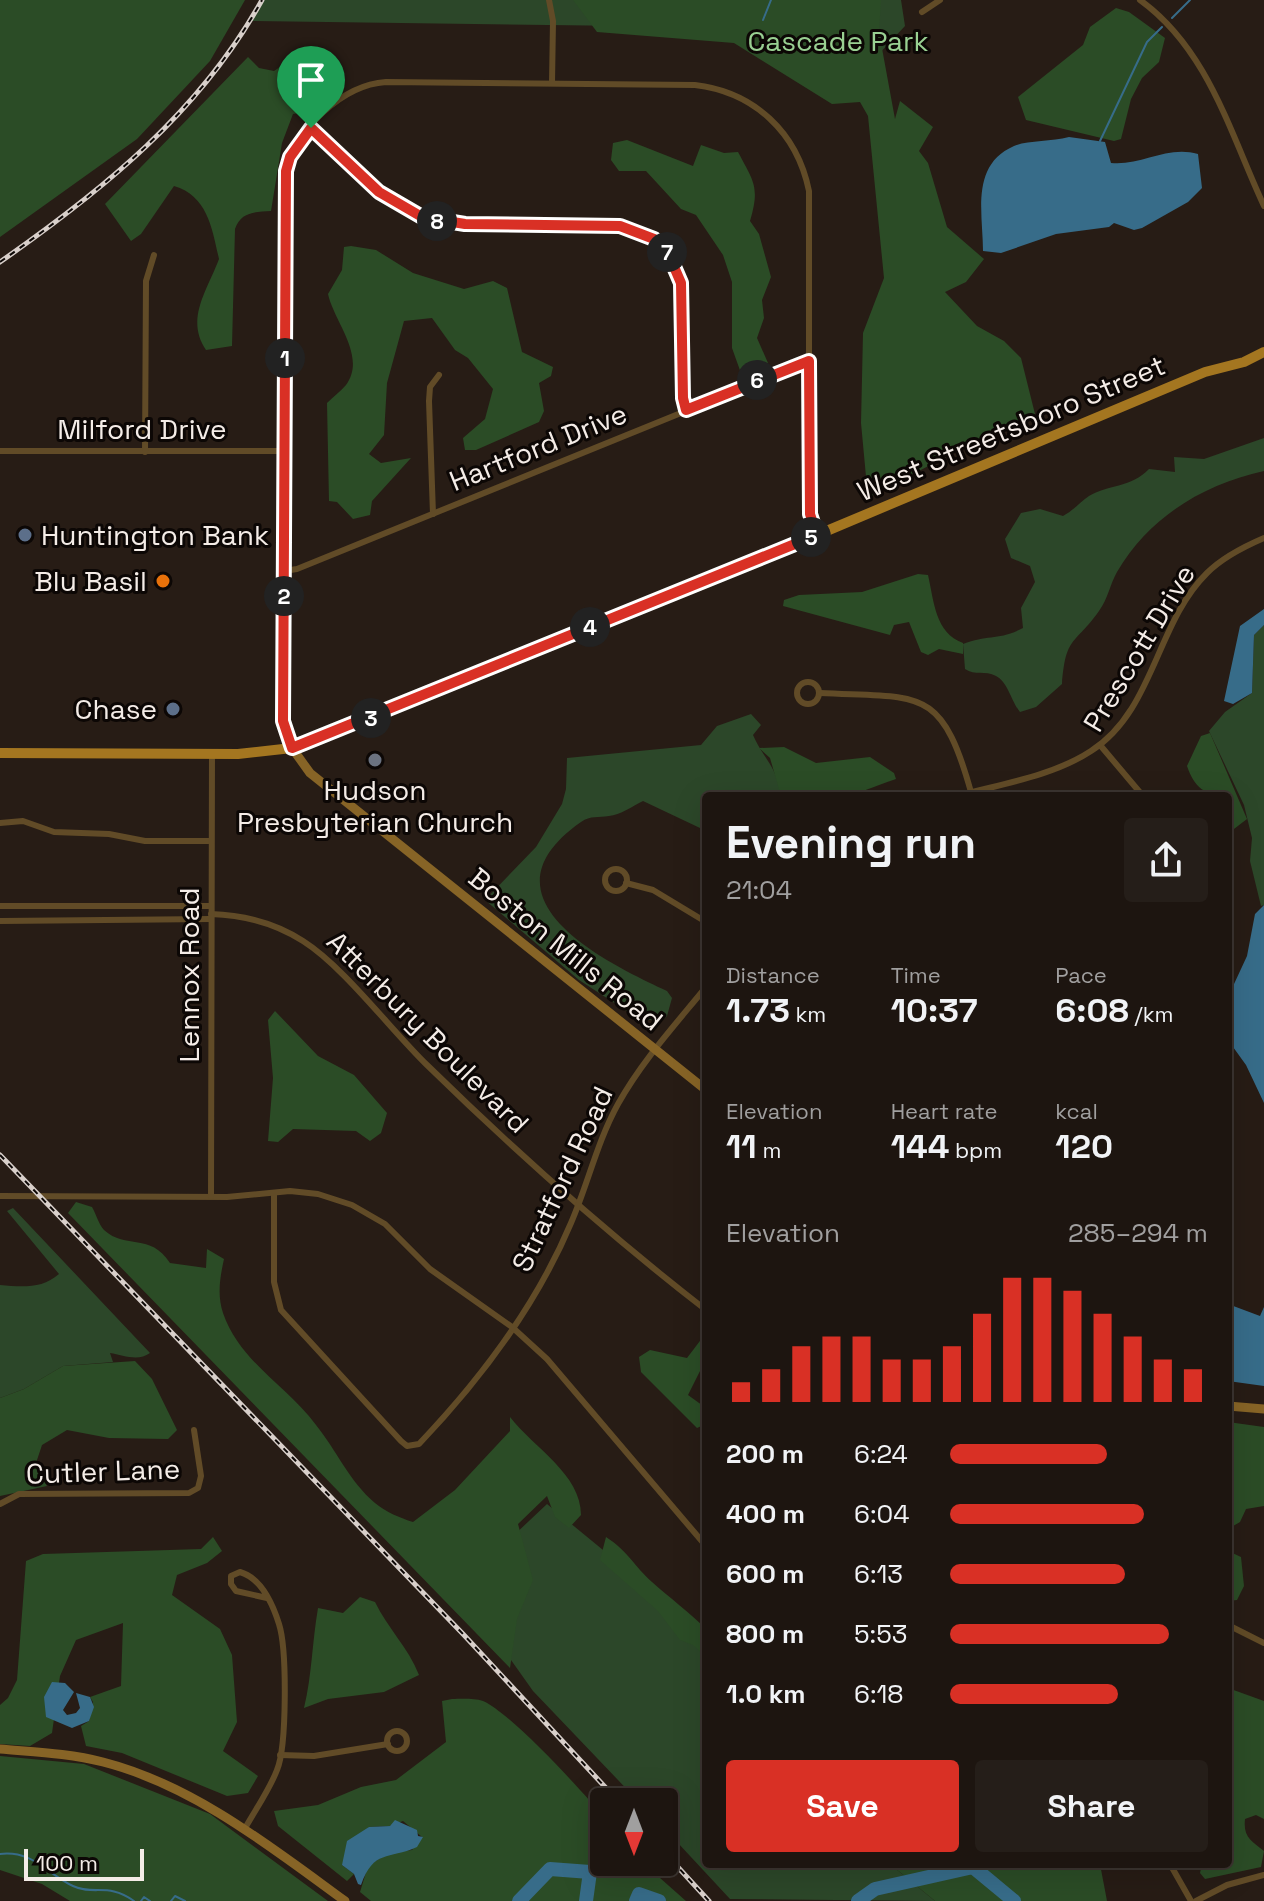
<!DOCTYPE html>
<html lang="en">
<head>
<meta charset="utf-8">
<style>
  body { margin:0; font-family:"Space Grotesk",sans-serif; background:#251e19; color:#f1f3f6; height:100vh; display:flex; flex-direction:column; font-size:30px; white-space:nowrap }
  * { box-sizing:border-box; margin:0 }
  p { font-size:26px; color:#a09f9f }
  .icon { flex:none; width:44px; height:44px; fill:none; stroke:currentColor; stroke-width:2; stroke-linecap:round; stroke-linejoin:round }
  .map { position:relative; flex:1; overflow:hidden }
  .drawer { position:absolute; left:702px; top:792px; width:530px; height:1076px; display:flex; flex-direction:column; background:#1d1510; border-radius:8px; box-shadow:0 8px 32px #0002,0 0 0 2px #3b3430 }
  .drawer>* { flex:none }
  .needle { width:52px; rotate:180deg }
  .fabs { position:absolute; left:590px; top:1788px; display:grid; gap:16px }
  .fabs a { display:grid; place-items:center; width:88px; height:88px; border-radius:8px; background:#1d1510; box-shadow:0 8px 32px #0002,0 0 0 2px #3b3430; font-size:40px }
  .scale { position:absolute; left:24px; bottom:20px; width:120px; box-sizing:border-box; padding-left:8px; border:4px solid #f4ece7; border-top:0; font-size:22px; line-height:28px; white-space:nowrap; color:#f4ece7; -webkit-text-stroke:6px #0c0705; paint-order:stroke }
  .pin { position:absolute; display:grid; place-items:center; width:68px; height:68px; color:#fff; margin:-82px -34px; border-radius:50% 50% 50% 0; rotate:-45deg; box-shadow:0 0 8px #0007 }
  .pin .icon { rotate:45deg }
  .km { position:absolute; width:40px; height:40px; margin:-20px; border-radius:50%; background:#222; color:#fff; font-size:22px; line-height:40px; text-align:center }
  .round { display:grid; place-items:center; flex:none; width:84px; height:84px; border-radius:8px; background:#251e19 }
  .summary { display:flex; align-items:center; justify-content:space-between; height:136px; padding:0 24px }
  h1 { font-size:44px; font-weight:700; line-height:60px }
  .figures { display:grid; grid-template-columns:repeat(3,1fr); gap:12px; height:136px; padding:8px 24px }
  .figures div { display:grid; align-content:center }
  .figures b { font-size:34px; font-weight:700 }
  .figures small { font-size:22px; font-weight:400 }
  .figures p { font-size:22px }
  .chart { height:224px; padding:16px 24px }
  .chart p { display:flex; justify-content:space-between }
  .chart svg { width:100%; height:144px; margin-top:8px; stroke:#d93025; stroke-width:6 }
  .cta { display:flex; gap:16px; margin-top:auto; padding:16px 24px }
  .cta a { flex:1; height:92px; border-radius:8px; background:#d93025; color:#fff; font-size:32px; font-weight:700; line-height:92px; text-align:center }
  .cta a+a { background:#251e19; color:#f1f3f6 }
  ul { padding:0 24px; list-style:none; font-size:26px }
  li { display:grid; grid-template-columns:128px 96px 1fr; align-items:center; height:60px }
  li i { height:20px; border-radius:10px; background:#d93025 }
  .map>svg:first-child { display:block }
  .green { fill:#2c4729 }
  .forest { fill:#2b4c26 }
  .water { fill:#376c89 }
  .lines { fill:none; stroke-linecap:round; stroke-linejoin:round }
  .stream { stroke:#376c89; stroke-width:2 }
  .river { stroke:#376c89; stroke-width:14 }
  .street { stroke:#614b27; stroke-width:6 }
  .secondary { stroke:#876426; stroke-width:9 }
  .primary { stroke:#a47620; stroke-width:10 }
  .rail-casing { stroke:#d8cfca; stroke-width:5 }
  .rail { stroke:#0c0705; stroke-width:2; stroke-dasharray:6; stroke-linecap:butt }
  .route-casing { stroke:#fff; stroke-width:16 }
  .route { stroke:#d93025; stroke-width:10 }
  .service-dot { fill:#5c6f8a; stroke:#0c0705; stroke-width:3 }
  .food-dot { fill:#e8710a; stroke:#0c0705; stroke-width:3 }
  .worship-dot { fill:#6b7280; stroke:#0c0705; stroke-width:3 }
  .labels { text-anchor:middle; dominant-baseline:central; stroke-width:6; stroke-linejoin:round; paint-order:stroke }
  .park-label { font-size:28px; fill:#99d092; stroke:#0c0705 }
  .street-label { font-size:28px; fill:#f4ece7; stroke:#0c0705 }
  .poi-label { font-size:28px; fill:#f4ece7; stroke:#0c0705; text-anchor:end }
</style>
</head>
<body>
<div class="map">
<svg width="1264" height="1901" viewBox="0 0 1264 1901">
  <rect width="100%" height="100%" fill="#271c15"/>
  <g class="green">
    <polygon points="262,0 901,0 905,26 837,99 709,27 249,21"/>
    <path d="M1264,438V471C1204,484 1149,517 1117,572C1110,584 1108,599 1099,611C1074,646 1066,635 1062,684L1036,707L1020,712C1011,701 1008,682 996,676C985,670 975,676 965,669L963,644C988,634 998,641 1023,628L1021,608L1035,582L1030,566L1011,558L1005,539L1021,513L1040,509L1063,516C1074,510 1080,502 1089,496C1109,484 1131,488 1149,469L1175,472L1174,457L1204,459Z"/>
    <polygon points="1264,625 1264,905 1261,906 1250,861 1252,838 1244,805 1209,731 1225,712 1252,693 1254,635"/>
    <path d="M751,714L761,725L753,735C764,760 776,764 781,796H706V838L700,828L643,801C633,806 620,815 609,816C598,818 591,815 581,822C474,897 602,961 667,991L672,998L667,1016L661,1022L636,1017L579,980L485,900L536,847L562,804L566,789L567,758L701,745L717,726Z"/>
    <path d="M13,1208L150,1353C138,1362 123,1355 110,1353L113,1362L63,1366L24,1389L0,1398V1285C22,1287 42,1289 59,1274L7,1211Z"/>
    <polygon points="547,1504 614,1559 706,1657 706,1864 890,1864 935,1901 730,1899 664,1828 664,1802 639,1802 533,1691 459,1587"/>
  </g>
  <g class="forest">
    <polygon points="0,0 245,0 210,61 137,139 0,237"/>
    <polygon points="573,0 881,0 879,32 895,119 900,101 933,127 919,151 928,163 947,227 984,259 966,282 945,292 977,326 1004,341 1021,358 1035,414 983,437 868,498 861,423 863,333 884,278 868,116 860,102 832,104 734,43 597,32"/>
    <polygon points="1116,8 1129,12 1165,38 1159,62 1142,78 1131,99 1121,139 1114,141 1026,120 1018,97 1083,45 1090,27"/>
    <path d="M299,54L318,57L337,77L306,112L293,114L282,143L271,211C254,212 241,212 235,229L232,346L206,350C185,319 207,291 219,259C212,229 208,196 174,186L141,234L131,241L105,204L248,57L259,68L274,71Z"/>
    <path d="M627,140L693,166L701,145L724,153L738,152C754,182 760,187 750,221L759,234L771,277L762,300L764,318L757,338L768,363L742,376L732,348V282L723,255L696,215L681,209L646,171H619L611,160L613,143Z"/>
    <path d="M351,246L376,250L413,273L464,289L493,281L507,288L522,352L553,367L551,376L539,383L544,411L539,422L476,450H465L463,438L485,419L493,389L468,358L455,350L432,318L404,321L387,383L384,435L369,454L381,463L411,458L372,501L370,515L353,519L337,502L329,501L327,403C333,397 341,391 346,385C367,356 334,322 328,294L342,270L344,247Z"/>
    <path d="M918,574L928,575C934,601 935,633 963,643V654L939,649L928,655L921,652L909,622L894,625L890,635L783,606L784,600L799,595L862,592Z"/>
    <path d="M1210,733L1247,819L1230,832L1228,796C1205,796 1194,787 1187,766L1201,736Z"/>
    <path d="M784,747L816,763L870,757L894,773L896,779C865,789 846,803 813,790L804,796H781L770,758L759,748Z"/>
    <polygon points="275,1011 318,1056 354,1075 387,1113 381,1133 370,1141 356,1131 293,1129 278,1142 268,1141 273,1078 268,1020"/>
    <path d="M76,1202L92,1207C96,1214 99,1225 104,1230C126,1250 150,1232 170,1263L206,1268L207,1249L224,1259C220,1277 217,1295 223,1313C240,1362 286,1385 316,1425C337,1451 349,1481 375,1503C386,1512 400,1518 413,1522L455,1490L510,1431V1417C534,1448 581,1474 581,1515L569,1528L555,1517L547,1496L518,1524L533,1580L517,1619L510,1668L68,1213Z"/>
    <polygon points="706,1333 706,1359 688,1395 706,1408 706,1424 697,1428 641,1372 639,1357 650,1350 687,1358"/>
    <polygon points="135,1361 152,1379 177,1430 168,1439 109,1438 67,1430 42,1445 35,1466 47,1486 0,1496 0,1398 24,1389 63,1366"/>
    <polygon points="1228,1422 1264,1427 1264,1506 1246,1509 1240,1522 1228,1529"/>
    <polygon points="213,1537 222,1551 207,1563 177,1575 172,1595 220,1629 232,1655 237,1722 223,1751 258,1776 248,1793 227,1796 122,1753 86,1746 81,1726 89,1721 93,1702 90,1697 121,1686 123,1623 76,1640 60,1676 52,1733 30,1746 0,1744 0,1705 8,1698 17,1680 26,1561 43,1554 201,1549"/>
    <path d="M606,1537C628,1551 634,1566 652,1582C671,1599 688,1611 706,1629V1657L693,1645L680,1640L658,1611L600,1560Z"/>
    <polygon points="1228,1551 1241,1557 1244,1586 1237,1600 1228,1601"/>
    <path d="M360,1597L375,1602C388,1629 408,1647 419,1675L384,1692L328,1699L304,1708C312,1675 312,1643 318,1608L343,1613Z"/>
    <path d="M1228,1688L1264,1701V1819L1256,1815L1245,1819C1243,1837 1251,1841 1264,1851L1261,1867L1205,1879L1200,1873L1202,1864H1228Z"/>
    <path d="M452,1699C460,1699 474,1698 483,1701C512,1714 581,1790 604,1817V1862H642L686,1901H371L360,1892L368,1866L388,1853L412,1850L422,1837L403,1821L390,1826L369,1827L342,1865L354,1874L347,1881L278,1826L274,1811L318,1805L361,1787L396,1780L446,1742L442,1701Z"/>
    <polygon points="0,1756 84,1764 210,1814 328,1901 70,1901 42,1884 0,1870"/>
    <polygon points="890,1864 1100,1864 1107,1901 935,1901"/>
  </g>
  <g class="water">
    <path d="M1069,137L1105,142L1111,163C1141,166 1167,145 1198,154L1202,188L1188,202L1142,228L1134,230L1114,223L1109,227L1056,234L1001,253L983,251C983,214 970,165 1014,146C1028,140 1051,142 1069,137Z"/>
    <polygon points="1264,609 1264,625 1254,635 1252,693 1233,704 1224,701 1240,626"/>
    <polygon points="1264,905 1264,1103 1246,1065 1228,1040 1228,997 1247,956 1255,914"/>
    <polygon points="1228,1304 1260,1316 1264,1307 1264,1386 1228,1381"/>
    <polygon points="52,1682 65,1683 74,1692 63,1710 67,1715 76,1713 80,1708 76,1693 90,1697 94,1707 89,1721 72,1728 46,1717 44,1697"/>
    <path d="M395,1820L417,1830L418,1836L423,1837L417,1847C388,1860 374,1849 361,1885L358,1884L354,1874L342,1865L347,1841L369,1827L390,1826Z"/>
  </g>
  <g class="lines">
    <g class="stream">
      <polyline points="1172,18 1190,0"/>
      <polyline points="763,20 771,0"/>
      <polyline points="1100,141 1147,42 1162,27"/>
      <path d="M0,1854C33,1850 47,1874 73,1886C94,1896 108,1882 134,1901"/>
      <polyline points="141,1901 144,1897 150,1901"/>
      <polyline points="171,1901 175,1896 185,1901"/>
    </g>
    <g class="river">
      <polyline points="519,1901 550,1869 590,1872 586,1901"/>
      <polyline points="636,1901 639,1894 659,1901"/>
      <polyline points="858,1901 875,1889 973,1867 1014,1901"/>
    </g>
    <g class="street">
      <polyline points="549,0 553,21 552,83"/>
      <path d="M1140,0C1208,49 1230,133 1264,206"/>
      <polyline points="922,12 940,0"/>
      <polyline points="311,128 379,192 422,217 460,224 620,226 654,239 669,255 681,283 683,398 686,410"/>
      <polyline points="0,451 285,451"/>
      <polyline points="145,452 146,281 154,255"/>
      <polyline points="433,514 429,401 430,387 439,375"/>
      <polyline points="284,571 297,569 809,361"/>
      <circle cx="808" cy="693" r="11"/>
      <path d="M820,693C921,698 941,685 971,792"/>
      <polyline points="1100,745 1143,796"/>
      <path d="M292,748L283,721L286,171C297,129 342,85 386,82L695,85C754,92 797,132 809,191V503L817,535"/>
      <path d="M957,796C1001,784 1053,776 1091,751C1154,711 1156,623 1207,573C1223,557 1243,547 1264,538"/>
      <polyline points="0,823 23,821 54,832 109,834 145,841 211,841"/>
      <circle cx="616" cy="880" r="11"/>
      <polyline points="626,883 653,890 706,922"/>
      <polyline points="0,906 211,906"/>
      <path d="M211,914C243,915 275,923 303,941C344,967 390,1029 427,1065C516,1152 608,1234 706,1310"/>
      <polyline points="0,921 211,919"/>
      <path d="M274,1193V1282L281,1310L401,1441L407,1446L419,1444C479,1381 537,1304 571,1223C588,1184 597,1142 618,1104C642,1061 675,1025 706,987"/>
      <polyline points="0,1196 227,1197 290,1191 318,1194 352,1205 385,1224 430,1269 512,1327 547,1359 706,1546"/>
      <polyline points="211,1196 212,753"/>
      <polyline points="0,1504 19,1494 189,1493 198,1488 201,1476 194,1430"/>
      <polyline points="1228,1625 1264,1643"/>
      <circle cx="397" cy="1741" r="10"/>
      <polyline points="280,1755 314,1756 388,1744"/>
      <path d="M244,1830C255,1810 269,1791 277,1770C287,1746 287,1649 279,1624C273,1605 261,1578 240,1572L231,1576V1584L236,1591L267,1598"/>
      <polyline points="1170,1864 1191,1901"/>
      <polyline points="1196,1901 1227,1885 1264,1875"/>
    </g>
    <g class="secondary">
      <polyline points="292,748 310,773 706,1090"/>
      <polyline points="1228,1406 1264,1409"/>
      <path d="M0,1749C34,1752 69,1753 103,1762C193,1785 271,1847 345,1901"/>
    </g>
    <polyline class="primary" points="0,753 238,754 292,748 817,535 1205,372 1244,362 1264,352"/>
    <defs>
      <g id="rail">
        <path d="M0,262C103,190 200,112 262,0"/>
        <polyline points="0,1155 463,1634 619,1802"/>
        <polyline points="664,1852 709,1901"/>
      </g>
    </defs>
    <use href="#rail" class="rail-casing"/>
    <use href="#rail" class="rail"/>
  </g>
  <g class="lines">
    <defs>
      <polygon id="route" points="311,128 379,192 422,217 465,224 620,226 654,239 669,255 681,283 683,398 686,410 809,361 810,514 817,535 292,748 283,721 286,171 290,157"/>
    </defs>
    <use href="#route" class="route-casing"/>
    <use href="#route" class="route"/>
  </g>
  <g class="service-dot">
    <circle cx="25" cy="535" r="8"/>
    <circle cx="173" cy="709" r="8"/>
  </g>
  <circle class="food-dot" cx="163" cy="581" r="8"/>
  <circle class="worship-dot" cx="375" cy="760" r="8"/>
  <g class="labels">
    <g class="park-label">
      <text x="838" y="41">Cascade Park</text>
    </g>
    <g class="street-label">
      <text transform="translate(1011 428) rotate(-23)">West Streetsboro Street</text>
      <text x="142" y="429">Milford Drive</text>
      <text transform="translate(538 447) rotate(-22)">Hartford Drive</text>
      <text transform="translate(1139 648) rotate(-59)">Prescott Drive</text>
      <text transform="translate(566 949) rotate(39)">Boston Mills Road</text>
      <text transform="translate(189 975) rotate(-90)">Lennox Road</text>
      <text transform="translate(428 1032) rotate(45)">Atterbury Boulevard</text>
      <text transform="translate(562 1179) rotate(-65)">Stratford Road</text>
      <text transform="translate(103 1471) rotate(-2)">Cutler Lane</text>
    </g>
    <g class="poi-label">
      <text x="41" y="535" text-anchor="start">Huntington Bank</text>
      <text x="147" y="581">Blu Basil</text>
      <text x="157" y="709">Chase</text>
      <text x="375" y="790" text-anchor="middle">Hudson<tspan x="375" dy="32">Presbyterian Church</tspan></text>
    </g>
  </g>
</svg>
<div class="fabs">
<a><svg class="needle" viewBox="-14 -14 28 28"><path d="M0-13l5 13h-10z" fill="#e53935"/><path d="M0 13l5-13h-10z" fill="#a09f9f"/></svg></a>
</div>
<div class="scale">100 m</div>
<div class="pin" style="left:311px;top:128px;background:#1e9e55"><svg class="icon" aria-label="arrive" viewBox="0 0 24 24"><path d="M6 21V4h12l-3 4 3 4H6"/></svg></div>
<b class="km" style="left:285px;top:358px">1</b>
<b class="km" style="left:284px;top:596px">2</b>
<b class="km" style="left:371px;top:718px">3</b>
<b class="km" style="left:590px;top:627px">4</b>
<b class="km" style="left:811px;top:537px">5</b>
<b class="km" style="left:757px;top:380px">6</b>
<b class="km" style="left:667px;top:252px">7</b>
<b class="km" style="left:437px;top:221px">8</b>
<section class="drawer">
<div class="summary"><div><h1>Evening run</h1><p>21:04</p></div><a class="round"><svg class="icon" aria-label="share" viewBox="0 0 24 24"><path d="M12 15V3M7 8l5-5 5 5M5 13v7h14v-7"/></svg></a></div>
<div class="figures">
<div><p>Distance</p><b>1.73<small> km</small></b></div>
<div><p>Time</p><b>10:37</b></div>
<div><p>Pace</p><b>6:08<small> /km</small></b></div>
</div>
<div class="figures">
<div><p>Elevation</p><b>11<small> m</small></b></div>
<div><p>Heart rate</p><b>144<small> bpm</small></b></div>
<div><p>kcal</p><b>120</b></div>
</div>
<div class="chart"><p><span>Elevation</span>285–294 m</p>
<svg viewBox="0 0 160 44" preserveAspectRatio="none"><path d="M5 44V38M15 44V34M25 44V27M35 44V24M45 44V24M55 44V31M65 44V31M75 44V27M85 44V17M95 44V6M105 44V6M115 44V10M125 44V17M135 44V24M145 44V31M155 44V34"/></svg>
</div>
<ul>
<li><b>200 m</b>6:24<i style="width:61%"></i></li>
<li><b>400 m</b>6:04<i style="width:75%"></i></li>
<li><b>600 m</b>6:13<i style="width:68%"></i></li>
<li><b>800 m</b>5:53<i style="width:85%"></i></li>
<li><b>1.0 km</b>6:18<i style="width:65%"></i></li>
</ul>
<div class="cta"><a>Save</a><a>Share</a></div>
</section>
</div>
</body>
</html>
